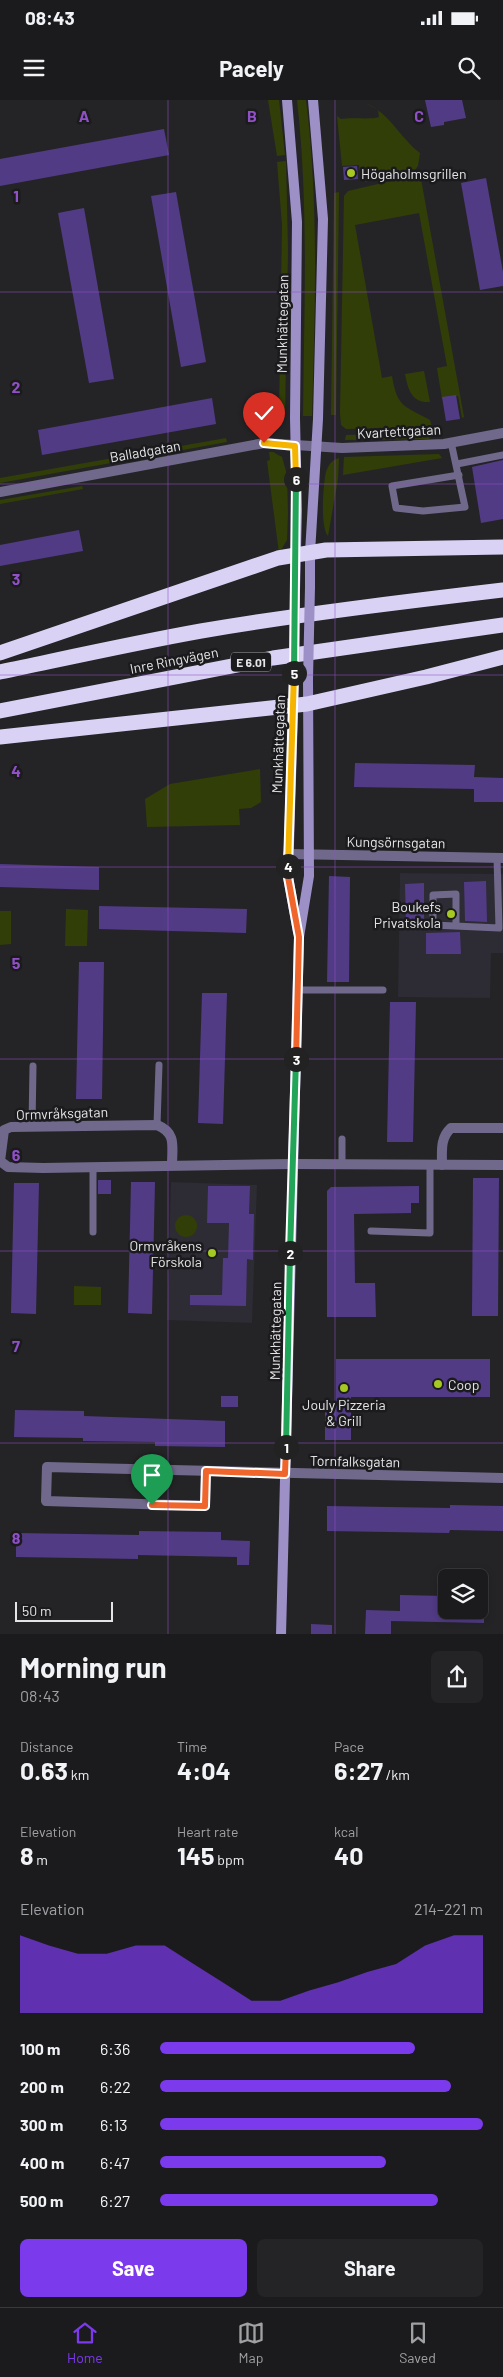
<!DOCTYPE html>
<html lang="en">
<head>
<meta charset="utf-8">
<style>
  body { margin:0; font-family:Barlow,sans-serif; background:#242426; color:#f1f3f6; height:100vh; display:flex; flex-direction:column; font-size:19px; white-space:nowrap }
  * { box-sizing:border-box; margin:0 }
  p { font-size:16px; color:#a0a1a4 }
  .icon { flex:none; width:28px; height:28px; fill:none; stroke:currentColor; stroke-width:2; stroke-linecap:round; stroke-linejoin:round }
  .map { position:relative; height:1534px; overflow:hidden }
  .details { display:flex; flex-direction:column; background:#1b1b1d; flex:1 }
  .details>* { flex:none }
  .buttons { position:absolute; left:438px; top:1469px; display:grid; gap:10px }
  .buttons a { display:grid; place-items:center; width:50px; height:50px; border-radius:8px; background:#1b1b1d; box-shadow:0 2px 8px #0003,0 0 0 1px #39393b; font-size:25px }
  .scale { position:absolute; left:15px; bottom:12px; width:98px; box-sizing:border-box; padding-left:5px; border:2px solid #e5e5e7; border-top:0; font-size:14px; line-height:18px; white-space:nowrap; color:#e5e5e7; -webkit-text-stroke:4px #1b1a1d; paint-order:stroke }
  .pin { position:absolute; display:grid; place-items:center; width:42px; height:42px; color:#fff; margin:-51px -21px; border-radius:50% 50% 50% 0; rotate:-45deg; box-shadow:0 0 5px #0007 }
  .pin .icon { rotate:45deg }
  .km { position:absolute; width:25px; height:25px; margin:-12px; border-radius:50%; background:#222; color:#fff; font-size:14px; line-height:25px; text-align:center }
  .round { display:grid; place-items:center; flex:none; width:52px; height:52px; border-radius:8px; background:#242426 }
  .summary { display:flex; align-items:center; justify-content:space-between; height:85px; padding:0 20px }
  h1 { font-size:28px; font-weight:700; line-height:38px }
  .stats { display:grid; grid-template-columns:repeat(3,1fr); gap:8px; height:85px; padding:5px 20px }
  .stats div { display:grid; align-content:center }
  .stats b { font-size:25px; font-weight:700 }
  .stats small { font-size:14px; font-weight:400 }
  .stats p { font-size:14px }
  .chart { height:140px; padding:10px 20px }
  .chart p { display:flex; justify-content:space-between }
  .chart svg { width:100%; height:90px; margin-top:5px; fill:#7c3aed; opacity:.7 }
  .action { display:flex; gap:10px; margin-top:auto; padding:10px 20px }
  .action a { flex:1; height:58px; border-radius:8px; background:#7c3aed; color:#fff; font-size:20px; font-weight:700; line-height:58px; text-align:center }
  .action a+a { background:#242426; color:#f1f3f6 }
  ul { padding:0 20px; list-style:none; font-size:16px }
  li { display:grid; grid-template-columns:80px 60px 1fr; align-items:center; height:38px }
  li i { height:12px; border-radius:6px; background:#7c3aed }
  .status { display:flex; justify-content:space-between; align-items:center; height:35px; padding:0 25px; background:#1b1b1d; direction:ltr }
  .status svg { height:14px; fill:currentColor }
  header { display:flex; justify-content:space-between; align-items:center; height:65px; padding:0 20px; background:#1b1b1d; font-size:22px; font-weight:700 }
  .menu { display:flex; justify-content:space-around; align-items:center; height:70px; border-top:1px solid #39393b; background:#1b1b1d; font-size:14px; color:#a0a1a4 }
  .menu a { display:grid; justify-items:center; gap:2px }
  .menu .current { color:#7c3aed }
  .map>svg:first-child { display:block }
  .built { fill:#2d2b33 }
  .green { fill:#323e07 }
  .building { fill:#513b85 }
  .lines { fill:none; stroke-linecap:round; stroke-linejoin:round }
  .lane { stroke:#70698b; stroke-width:7 }
  .street { stroke:#70698b; stroke-width:10 }
  .secondary { stroke:#9c90c7; stroke-width:10 }
  .highway { stroke:#d9d2f5; stroke-width:15 }
  .secondary-bridge { stroke:#9c90c7; stroke-width:10 }
  .split-1-casing { stroke:#fff; stroke-width:10 }
  .split-2-casing { stroke:#fff; stroke-width:10 }
  .split-3-casing { stroke:#fff; stroke-width:10 }
  .split-4-casing { stroke:#fff; stroke-width:10 }
  .split-5-casing { stroke:#fff; stroke-width:10 }
  .split-6-casing { stroke:#fff; stroke-width:10 }
  .split-7-casing { stroke:#fff; stroke-width:10 }
  .split-1 { stroke:#f0652b; stroke-width:6 }
  .split-2 { stroke:#22a559; stroke-width:6 }
  .split-3 { stroke:#22a559; stroke-width:6 }
  .split-4 { stroke:#f0652b; stroke-width:6 }
  .split-5 { stroke:#f5b400; stroke-width:6 }
  .split-6 { stroke:#22a559; stroke-width:6 }
  .split-7 { stroke:#f5b400; stroke-width:6 }
  .grid { fill:none; stroke:#9051c7; stroke-width:1; stroke-opacity:0.55 }
  .poi-dot { fill:#a5c822; stroke:#1b1a1d; stroke-width:2 }
  .labels { text-anchor:middle; dominant-baseline:central; stroke-width:5; stroke-linejoin:round; paint-order:stroke }
  .shield { fill:#1b1a1d; stroke:#a8a8aa; stroke-width:1 }
  .shield-label { font-size:12px; font-weight:bold; fill:#e5e5e7 }
  .poi-label { font-size:14px; fill:#e5e5e7; stroke:#1b1a1d; text-anchor:start }
  .street-label { font-size:14px; fill:#e5e5e7; stroke:#1b1a1d }
  .grid-label { font-size:16px; text-anchor:middle; font-weight:bold; fill:#9051c7; stroke:#1b1a1d; stroke-width:5; stroke-linejoin:round; paint-order:stroke }
</style>
</head>
<body>
<div class="status"><b>08:43</b><svg viewBox="0 0 49 12"><path d="M0 12V9h3v3zM5 12V6h3v6zM10 12V3h3v9zM15 12V0h3v12zM26 1h20v11H26zM47 4h2v5h-2z"/></svg></div>
<header><svg class="icon" aria-label="menu" viewBox="0 0 24 24"><path d="M4 6h16M4 12h16M4 18h16"/></svg>Pacely<svg class="icon" aria-label="search" viewBox="0 0 24 24"><circle cx="10" cy="10" r="6"/><path d="M15 15l6 6"/></svg></header>
<div class="map">
<svg width="503" height="1535" viewBox="0 0 503 1535">
  <rect width="100%" height="100%" fill="#242427"/>
  <g class="built">
    <polygon points="400,773 503,774 503,853 491,853 490,898 398,897"/>
    <polygon points="171,1082 257,1085 252,1223 167,1220"/>
  </g>
  <g class="green">
    <polygon points="268,0 279,0 285,55 277,56"/>
    <path d="M297,0H306C319,105 315,210 312,316H303C304,211 309,106 297,0Z"/>
    <path d="M365,3C390,13 399,37 420,53L418,66L414,71L366,82L361,79L359,65L342,66L337,16L341,19C351,17 372,20 379,17L378,10Z"/>
    <polygon points="286,61 288,150 285,315 279,314 282,125 277,62"/>
    <path d="M412,76L421,79L464,317L462,318L458,296L442,299L437,268L447,266L419,113L355,125L382,278L392,276C397,308 405,306 430,320L432,327L346,329L341,325L340,313L344,96L348,91Z"/>
    <polygon points="339,92 336,315 331,315 334,93"/>
    <path d="M424,271L430,302C411,303 408,289 405,274Z"/>
    <polygon points="434,333 429,339 345,340 346,335"/>
    <polygon points="226,338 227,342 0,383 0,378"/>
    <polygon points="269,352 273,352 282,357 287,375 288,413 287,440 279,453 267,361 270,360"/>
    <polygon points="439,354 442,358 343,375 344,357"/>
    <path d="M339,358L338,379L328,436C320,428 323,384 326,372C328,365 332,360 339,358Z"/>
    <polygon points="82,386 83,389 0,404 0,400"/>
    <polygon points="260,669 261,702 251,708 239,709 240,725 147,727 145,699 170,684"/>
    <polygon points="66,809 88,810 87,846 65,846"/>
    <polygon points="0,811 11,811 11,844 0,845"/>
    <circle cx="186" cy="1126" r="11"/>
    <polygon points="74,1186 101,1187 101,1205 74,1205"/>
  </g>
  <g class="building">
    <polygon points="425,0 462,0 466,18 444,22 444,25 431,27"/>
    <polygon points="164,29 169,55 0,86 0,59"/>
    <polygon points="357,66 358,79 344,80 343,67"/>
    <polygon points="486,78 503,172 503,186 480,190 461,83"/>
    <polygon points="176,92 206,262 181,267 151,96"/>
    <polygon points="84,108 114,279 89,283 58,113"/>
    <polygon points="456,295 460,319 446,321 442,297"/>
    <polygon points="212,298 216,324 42,355 38,330"/>
    <polygon points="503,360 503,419 481,423 472,367"/>
    <polygon points="79,430 83,451 0,466 0,445"/>
    <polygon points="355,663 475,665 474,677 503,678 503,702 474,702 474,689 354,687"/>
    <polygon points="0,764 99,767 99,790 0,787"/>
    <polygon points="329,776 350,777 349,882 327,882"/>
    <polygon points="486,781 487,822 465,821 464,782"/>
    <polygon points="424,783 424,824 406,824 405,784"/>
    <polygon points="99,806 247,809 246,833 99,829"/>
    <polygon points="460,832 461,854 426,854 426,833"/>
    <polygon points="79,862 104,862 102,999 76,999"/>
    <polygon points="202,893 227,893 223,1024 198,1023"/>
    <polygon points="390,902 416,902 413,1042 387,1042"/>
    <polygon points="473,1078 499,1078 498,1216 472,1216"/>
    <rect x="98" y="1080" width="13" height="14"/>
    <polygon points="131,1082 155,1082 152,1214 128,1213"/>
    <polygon points="14,1083 39,1083 36,1214 11,1213"/>
    <polygon points="208,1086 250,1086 249,1114 254,1114 253,1160 247,1159 246,1206 190,1205 190,1195 222,1195 223,1158 228,1158 229,1123 207,1123"/>
    <polygon points="419,1086 419,1103 411,1103 411,1113 354,1114 355,1183 375,1183 376,1217 327,1217 327,1091 331,1087"/>
    <polygon points="336,1259 490,1259 490,1297 351,1297 351,1340 325,1340 325,1308 336,1308"/>
    <rect x="221" y="1296" width="17" height="11"/>
    <polygon points="15,1310 84,1311 84,1316 225,1321 225,1347 155,1346 155,1342 83,1341 83,1338 14,1337"/>
    <polygon points="450,1405 503,1406 503,1431 450,1430 449,1433 327,1431 327,1406 450,1408"/>
    <polygon points="139,1431 221,1432 221,1440 250,1441 249,1465 237,1465 237,1457 138,1455 138,1459 16,1457 16,1433 139,1435"/>
    <polygon points="400,1495 446,1496 446,1510 484,1510 484,1523 391,1521 391,1535 365,1535 366,1510 400,1511"/>
    <polygon points="311,1524 332,1525 332,1535 311,1535"/>
  </g>
  <g class="lines">
    <g class="lane">
      <polyline points="451,342 465,407 423,411 396,408 392,386 459,375"/>
      <polyline points="457,364 503,355"/>
      <polyline points="456,826 456,794 433,795 433,825 499,828 497,758"/>
      <polyline points="298,890 383,890"/>
      <polyline points="157,1025 159,965"/>
      <polyline points="32,1026 33,966"/>
      <polyline points="342,1064 342,1039"/>
      <polyline points="93,1067 93,1132"/>
      <polyline points="371,1131 430,1133 430,1065"/>
    </g>
    <g class="street">
      <polyline points="0,392 264,343 342,348 419,345 444,344 503,333"/>
      <polyline points="288,754 503,758"/>
      <path d="M442,1065C442,1051 440,1038 451,1028H503"/>
      <path d="M172,1066C172,1047 177,1033 157,1025L11,1027L4,1030L0,1061L8,1067L43,1068L292,1064L503,1065"/>
      <polyline points="206,1371 205,1406 46,1401 47,1367 503,1378"/>
    </g>
    <g class="secondary">
      <polyline points="287,0 297,122 295,318 297,410 295,490"/>
      <polyline points="310,487 310,453 318,319 323,119 313,0"/>
      <polyline points="294,580 288,777 298,832"/>
      <polyline points="281,1535 299,837 309,776 308,579"/>
    </g>
    <g class="highway">
      <polyline points="0,553 278,458 326,450 503,447"/>
      <path d="M0,572C67,558 134,543 201,531C301,514 402,502 503,490"/>
      <polyline points="0,611 273,558 503,525"/>
      <polyline points="0,637 307,604 426,577 503,557"/>
    </g>
    <g class="secondary-bridge">
      <polyline points="308,579 310,487"/>
      <polyline points="294,580 295,490"/>
    </g>
  </g>
  <g class="lines">
    <defs>
      <polyline id="split-1" points="152,1405 205,1406 206,1371 285,1374 286,1347"/>
      <polyline id="split-2" points="286,1347 290,1153"/>
      <polyline id="split-3" points="290,1153 296,959"/>
      <polyline id="split-4" points="288,766 288,777 299,837 296,959"/>
      <polyline id="split-5" points="288,766 294,573"/>
      <polyline id="split-6" points="294,573 296,379"/>
      <polyline id="split-7" points="264,343 295,346 296,379"/>
    </defs>
    <use href="#split-1" class="split-1-casing"/>
    <use href="#split-2" class="split-2-casing"/>
    <use href="#split-3" class="split-3-casing"/>
    <use href="#split-4" class="split-4-casing"/>
    <use href="#split-5" class="split-5-casing"/>
    <use href="#split-6" class="split-6-casing"/>
    <use href="#split-7" class="split-7-casing"/>
    <use href="#split-1" class="split-1"/>
    <use href="#split-2" class="split-2"/>
    <use href="#split-3" class="split-3"/>
    <use href="#split-4" class="split-4"/>
    <use href="#split-5" class="split-5"/>
    <use href="#split-6" class="split-6"/>
    <use href="#split-7" class="split-7"/>
  </g>
  <path class="grid" d="M168,0V1535M335,0V1535M0,192H503M0,384H503M0,575H503M0,767H503M0,959H503M0,1151H503M0,1343H503"/>
  <g class="poi-dot">
    <circle cx="351" cy="73" r="5"/>
    <circle cx="451" cy="814" r="5"/>
    <circle cx="212" cy="1153" r="5"/>
    <circle cx="438" cy="1284" r="5"/>
    <circle cx="344" cy="1288" r="5"/>
  </g>
  <g class="labels">
    <rect class="shield" x="231" y="552.5" width="40" height="19" rx="4"/>
    <g class="shield-label">
      <text x="251" y="562">E 6.01</text>
    </g>
    <g class="poi-label">
      <text x="361" y="73">Högaholmsgrillen</text>
      <text x="441" y="806" text-anchor="end">Boukefs<tspan x="441" dy="16">Privatskola</tspan></text>
      <text x="202" y="1145" text-anchor="end">Ormvråkens<tspan x="202" dy="16">Förskola</tspan></text>
      <text x="448" y="1284">Coop</text>
      <text x="344" y="1304" text-anchor="middle">Jouly Pizzeria<tspan x="344" dy="16">&amp; Grill</tspan></text>
    </g>
    <g class="street-label">
      <text transform="translate(282 224) rotate(-89)">Munkhättegatan</text>
      <text transform="translate(399 331) rotate(-3)">Kvartettgatan</text>
      <text transform="translate(145 351) rotate(-10)">Balladgatan</text>
      <text transform="translate(174 560) rotate(-11)">Inre Ringvägen</text>
      <text transform="translate(278 644) rotate(-88)">Munkhättegatan</text>
      <text transform="translate(396 742) rotate(1)">Kungsörnsgatan</text>
      <text transform="translate(62 1013) rotate(-2)">Ormvråksgatan</text>
      <text transform="translate(275 1231) rotate(-89)">Munkhättegatan</text>
      <text transform="translate(355 1361) rotate(1)">Tornfalksgatan</text>
    </g>
  </g>
  <g class="grid-label">
    <text x="84" y="22">A</text>
    <text x="252" y="22">B</text>
    <text x="419" y="22">C</text>
    <text x="16" y="102">1</text>
    <text x="16" y="293">2</text>
    <text x="16" y="485">3</text>
    <text x="16" y="677">4</text>
    <text x="16" y="869">5</text>
    <text x="16" y="1061">6</text>
    <text x="16" y="1252">7</text>
    <text x="16" y="1444">8</text>
  </g>
</svg>
<div class="buttons">
<a><svg class="icon" aria-label="layers" viewBox="0 0 24 24"><path d="M12 4l9 5-9 5-9-5zM3 14l9 5 9-5"/></svg></a>
</div>
<div class="scale">50 m</div>
<div class="pin" style="left:152px;top:1405px;background:#1e9e55"><svg class="icon" aria-label="arrive" viewBox="0 0 24 24"><path d="M6 21V4h12l-3 4 3 4H6"/></svg></div>
<div class="pin" style="left:264px;top:343px;background:#d93025"><svg class="icon" aria-label="check" viewBox="0 0 24 24"><path d="M5 12l5 5 9-10"/></svg></div>
<b class="km" style="left:286px;top:1347px">1</b>
<b class="km" style="left:290px;top:1153px">2</b>
<b class="km" style="left:296px;top:959px">3</b>
<b class="km" style="left:288px;top:766px">4</b>
<b class="km" style="left:294px;top:573px">5</b>
<b class="km" style="left:296px;top:379px">6</b>
</div>
<section class="details">
<div class="summary"><div><h1>Morning run</h1><p>08:43</p></div><a class="round"><svg class="icon" aria-label="share" viewBox="0 0 24 24"><path d="M12 15V3M7 8l5-5 5 5M5 13v7h14v-7"/></svg></a></div>
<div class="stats">
<div><p>Distance</p><b>0.63<small> km</small></b></div>
<div><p>Time</p><b>4:04</b></div>
<div><p>Pace</p><b>6:27<small> /km</small></b></div>
</div>
<div class="stats">
<div><p>Elevation</p><b>8<small> m</small></b></div>
<div><p>Heart rate</p><b>145<small> bpm</small></b></div>
<div><p>kcal</p><b>40</b></div>
</div>
<div class="chart"><p><span>Elevation</span>214–221 m</p>
<svg viewBox="0 0 160 44" preserveAspectRatio="none"><path d="M0 44V6L10 11L20 15L30 15L40 11L50 11L60 20L70 29L80 38L90 38L100 33L110 29L120 24L130 20L140 11L150 6L160 6V44z"/></svg>
</div>
<ul>
<li><b>100 m</b>6:36<i style="width:79%"></i></li>
<li><b>200 m</b>6:22<i style="width:90%"></i></li>
<li><b>300 m</b>6:13<i style="width:100%"></i></li>
<li><b>400 m</b>6:47<i style="width:70%"></i></li>
<li><b>500 m</b>6:27<i style="width:86%"></i></li>
</ul>
<div class="action"><a>Save</a><a>Share</a></div>
</section>
<nav class="menu">
<a class="current"><svg class="icon" aria-label="home" viewBox="0 0 24 24"><path d="M3 11l9-7 9 7M6 9v11h12V9"/></svg>Home</a>
<a><svg class="icon" aria-label="map" viewBox="0 0 24 24"><path d="M3 6l6-2 6 2 6-2v14l-6 2-6-2-6 2zM9 4v14M15 6v14"/></svg>Map</a>
<a><svg class="icon" aria-label="saved" viewBox="0 0 24 24"><path d="M7 4h10v16l-5-4-5 4z"/></svg>Saved</a>
</nav>
</body>
</html>
